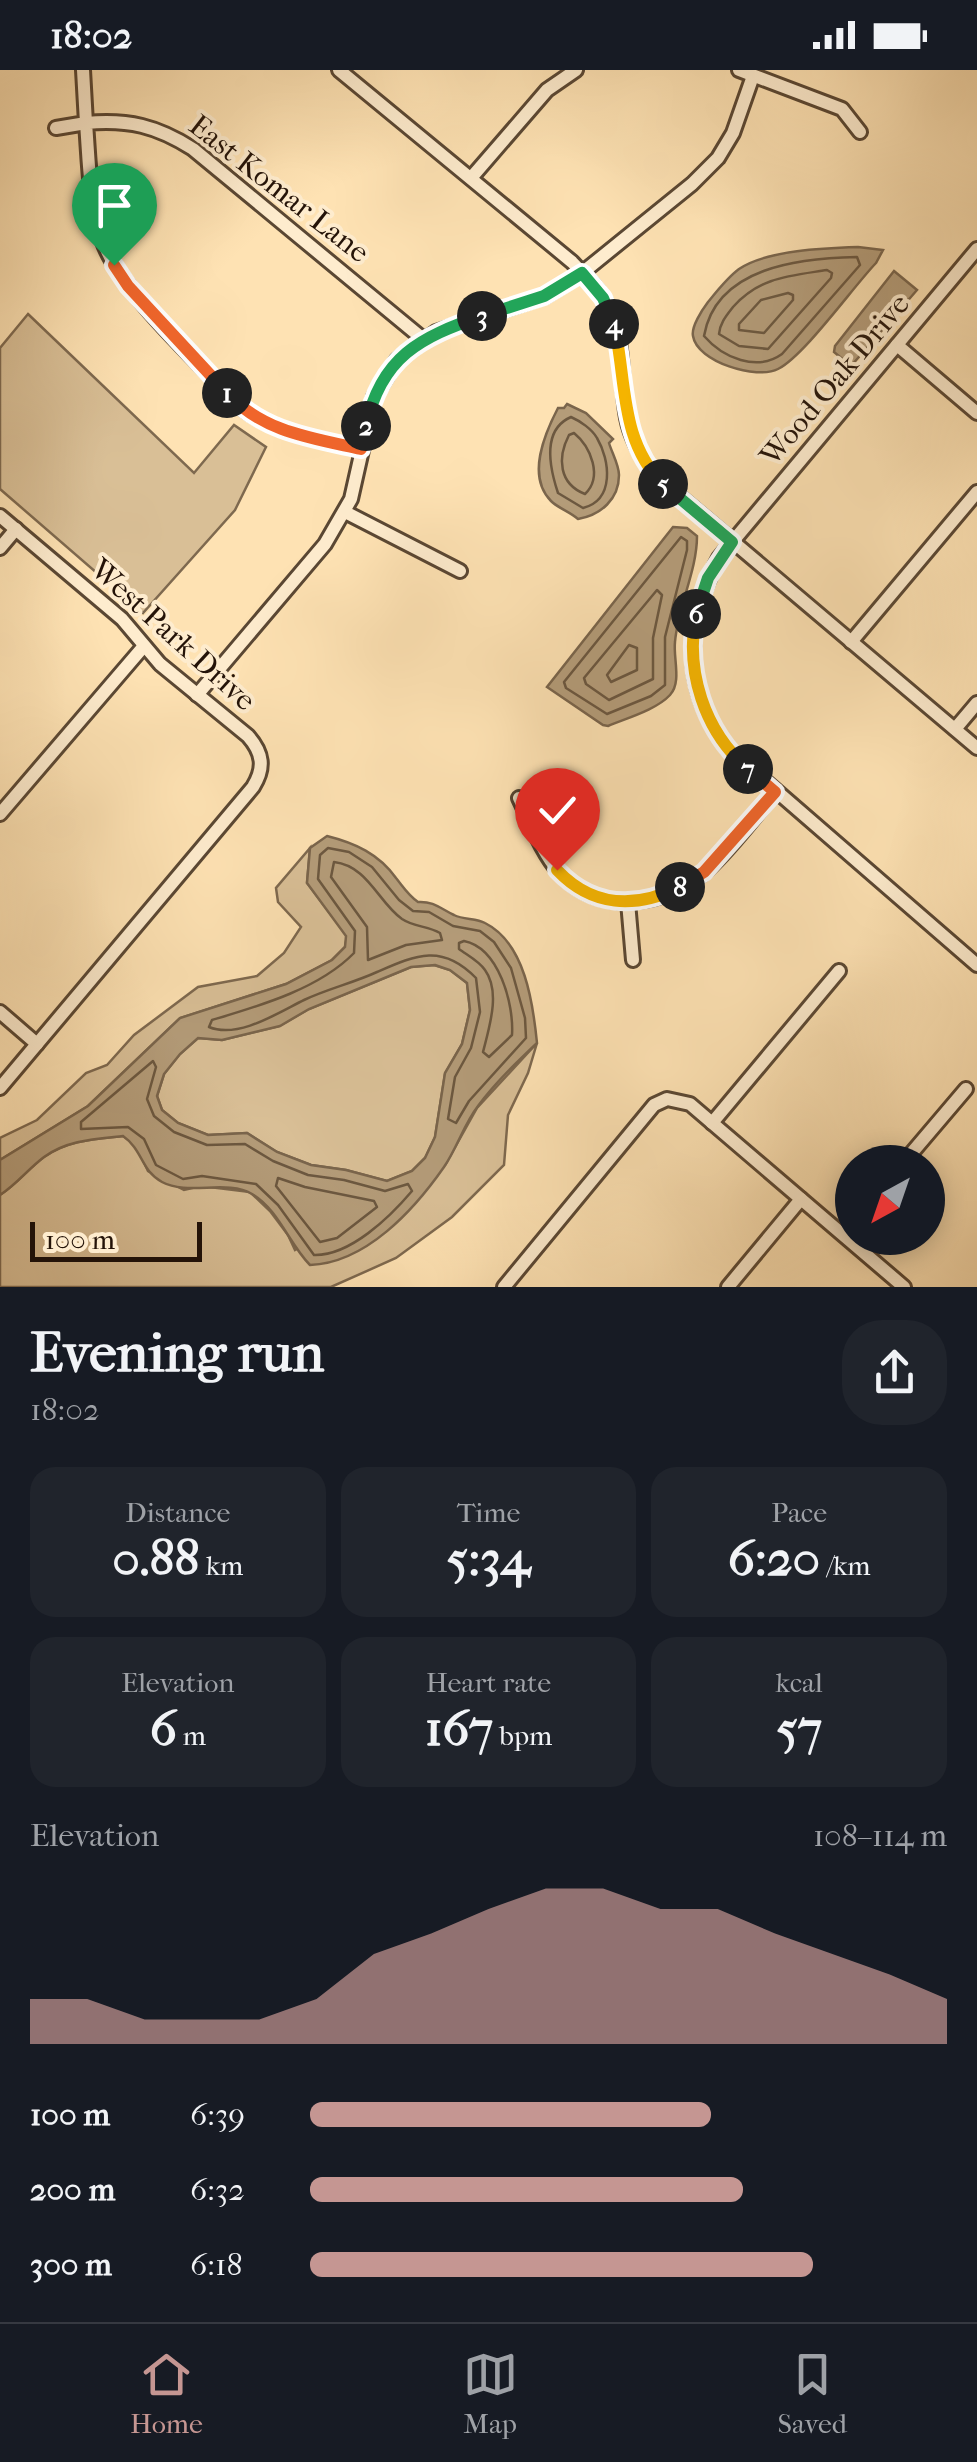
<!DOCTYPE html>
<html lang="en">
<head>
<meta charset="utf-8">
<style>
  body { margin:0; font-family:"IM FELL French Canon",serif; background:#20242c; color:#f1f3f6; height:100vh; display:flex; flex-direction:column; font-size:38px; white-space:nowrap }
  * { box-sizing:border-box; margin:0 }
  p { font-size:32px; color:#9ea1a6 }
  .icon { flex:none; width:55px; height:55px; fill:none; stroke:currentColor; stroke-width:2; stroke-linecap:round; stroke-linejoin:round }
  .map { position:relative; height:1217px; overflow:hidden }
  .sheet { display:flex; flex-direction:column; background:#171b24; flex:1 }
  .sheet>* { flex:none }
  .needle { width:65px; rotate:220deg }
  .controls { position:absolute; left:835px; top:1075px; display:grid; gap:20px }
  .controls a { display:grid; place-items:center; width:110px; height:110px; border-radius:50%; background:#171b24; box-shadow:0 5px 25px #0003; font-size:50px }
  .scale { position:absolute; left:30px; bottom:25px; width:172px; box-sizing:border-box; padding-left:10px; border:5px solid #241308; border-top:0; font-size:28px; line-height:35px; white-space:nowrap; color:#241308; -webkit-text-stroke:8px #feecce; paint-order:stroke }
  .pin { position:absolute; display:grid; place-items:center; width:85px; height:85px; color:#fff; margin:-102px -42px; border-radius:50% 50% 50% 0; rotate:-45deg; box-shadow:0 0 10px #0007 }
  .pin .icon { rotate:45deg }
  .km { position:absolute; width:50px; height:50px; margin:-25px; border-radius:50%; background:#222; color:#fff; font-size:28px; line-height:50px; text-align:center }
  .round { display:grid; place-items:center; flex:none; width:105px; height:105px; border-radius:40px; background:#20242c }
  .overview { display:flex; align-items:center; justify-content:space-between; height:170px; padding:0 30px }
  h1 { font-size:55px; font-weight:700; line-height:75px }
  .figures { display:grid; grid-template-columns:repeat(3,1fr); gap:15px; height:170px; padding:10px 30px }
  .figures div { display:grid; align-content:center; border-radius:25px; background:#20242c; text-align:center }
  .figures b { font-size:50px; font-weight:700 }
  .figures small { font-size:28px; font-weight:400 }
  .figures p { font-size:28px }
  .chart { height:280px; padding:20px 30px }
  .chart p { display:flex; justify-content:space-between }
  .chart svg { width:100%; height:180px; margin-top:10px; fill:#c59692; opacity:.7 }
  ul { padding:0 30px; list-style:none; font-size:32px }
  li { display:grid; grid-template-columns:160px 120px 1fr; align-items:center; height:75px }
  li i { height:25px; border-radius:12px; background:#c59692 }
  .status { display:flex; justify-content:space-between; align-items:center; height:70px; padding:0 50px; background:#171b24; direction:ltr }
  .status svg { height:28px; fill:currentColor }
  .tabs { display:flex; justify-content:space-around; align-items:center; height:140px; border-top:2px solid #363941; background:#171b24; font-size:28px; color:#9ea1a6 }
  .tabs a { display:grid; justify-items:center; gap:5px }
  .tabs .current { color:#c59692 }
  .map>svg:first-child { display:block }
  .green { fill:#d9bf96; stroke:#7e694f; stroke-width:2.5 }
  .water { fill:#b49c79; stroke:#7a654c; stroke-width:2.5; fill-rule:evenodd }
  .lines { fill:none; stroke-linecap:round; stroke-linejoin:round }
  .shore { stroke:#6c5840; stroke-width:2.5 }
  .minor-casing { stroke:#5a4733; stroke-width:18 }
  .minor { stroke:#feecce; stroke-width:12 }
  .split-1-casing { stroke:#fff; stroke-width:20 }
  .split-2-casing { stroke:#fff; stroke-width:20 }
  .split-3-casing { stroke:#fff; stroke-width:20 }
  .split-4-casing { stroke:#fff; stroke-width:20 }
  .split-5-casing { stroke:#fff; stroke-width:20 }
  .split-6-casing { stroke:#fff; stroke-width:20 }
  .split-7-casing { stroke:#fff; stroke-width:20 }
  .split-8-casing { stroke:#fff; stroke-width:20 }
  .split-9-casing { stroke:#fff; stroke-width:20 }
  .split-1 { stroke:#f0652b; stroke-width:12 }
  .split-2 { stroke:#f0652b; stroke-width:12 }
  .split-3 { stroke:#22a559; stroke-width:12 }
  .split-4 { stroke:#22a559; stroke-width:12 }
  .split-5 { stroke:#f5b400; stroke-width:12 }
  .split-6 { stroke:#22a559; stroke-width:12 }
  .split-7 { stroke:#f5b400; stroke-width:12 }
  .split-8 { stroke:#f0652b; stroke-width:12 }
  .split-9 { stroke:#f5b400; stroke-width:12 }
  .labels { text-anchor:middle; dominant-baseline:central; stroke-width:8; stroke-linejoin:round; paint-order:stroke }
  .street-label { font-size:30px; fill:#241308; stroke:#feecce }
</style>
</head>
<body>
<div class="status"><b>18:02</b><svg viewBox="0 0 49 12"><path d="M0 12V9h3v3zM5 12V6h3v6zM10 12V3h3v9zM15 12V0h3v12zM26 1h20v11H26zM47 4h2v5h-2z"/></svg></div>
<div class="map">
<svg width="977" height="1217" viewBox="0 0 977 1217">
  <rect width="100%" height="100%" fill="#fee2b3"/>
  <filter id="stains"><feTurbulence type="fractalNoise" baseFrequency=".002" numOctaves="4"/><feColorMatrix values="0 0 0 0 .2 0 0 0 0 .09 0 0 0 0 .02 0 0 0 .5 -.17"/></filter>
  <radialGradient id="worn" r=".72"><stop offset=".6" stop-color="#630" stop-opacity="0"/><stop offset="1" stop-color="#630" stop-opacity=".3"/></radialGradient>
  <g class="green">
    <polygon points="28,244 194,403 234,355 266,377 235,440 143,543 0,419 0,278"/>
    <polygon points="310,778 307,813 347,866 345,877 332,890 286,914 180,948 88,1036 0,1090 0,1068 37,1050 86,1003 107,995 134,965 198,917 257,906 284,883 301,857 278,832 276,818"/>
    <polygon points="434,895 450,900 467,913 470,940 462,974 445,1004 435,1067 425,1088 412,1101 387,1111 346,1100 311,1095 277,1082 247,1063 208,1065 178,1053 162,1040 157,1026 164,1004 180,984 198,968 222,970 279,956 309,939 411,897"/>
    <path d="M537,973L528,1003L508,1045L504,1095L452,1147L396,1188L331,1217H0V1125C17,1114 28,1099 44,1087C67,1070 95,1069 123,1066L136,1075L148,1101L184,1120L201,1116L250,1122L270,1141L288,1165L295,1180L445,1095L477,1038Z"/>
  </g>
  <g class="water">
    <path d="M858,177L883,180L876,193C853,217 804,286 778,299C757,310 697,292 693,266C691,257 702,240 708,232C717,221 727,208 739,199C767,180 826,178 858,177Z"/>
    <polygon points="894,201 917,220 851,296 834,282 835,276"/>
    <path d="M567,334L586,343L613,369L609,373C612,383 619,395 619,405C619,429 601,445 578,449C570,442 558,438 551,431C526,406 545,363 558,338H564Z"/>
    <path d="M673,457L687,458L697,466C697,501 678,536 675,572C673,588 682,612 670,625C656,640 627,648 608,656L603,655L547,617Z"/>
    <path d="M327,766C355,773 379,784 396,808C404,818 408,825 418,832C434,831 441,839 454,845C464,850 476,848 485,853C525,873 533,933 537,973C516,993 495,1013 478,1036C464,1054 457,1078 444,1097C414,1140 366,1193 310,1195C289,1174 279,1140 252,1124C227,1109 188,1126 162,1112C141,1101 143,1080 123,1066C95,1069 67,1070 44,1087C28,1099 17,1114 0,1125V1090L88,1036L180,948L286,914L332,890L345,877L346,866L307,813L310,778ZM435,895L450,900L467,913L470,940L462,974L445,1003L435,1067L425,1088L412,1101L387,1111L346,1100L311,1095L277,1082L247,1063L208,1065L178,1053L162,1040L157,1026L164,1004L180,984L198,968L222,970L280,956L309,939L411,897Z"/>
  </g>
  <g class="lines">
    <g class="shore">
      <path d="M857,187L860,195L782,284C757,302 723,288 704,266C716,197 800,188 857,187Z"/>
      <path d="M827,200L832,203L831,208L768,279L739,276L719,264C720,253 726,246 733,237C760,207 789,206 827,200Z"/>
      <polygon points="788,223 793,225 793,230 764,263 739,260 739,254 761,230"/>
      <path d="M571,347C580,351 592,359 597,368C610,390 615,430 583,438L558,423C550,399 541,360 571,347Z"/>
      <path d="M574,363C591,377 603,407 585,424C559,414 557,388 569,365Z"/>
      <polygon points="681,467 687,471 687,480 665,567 665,615 651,626 607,644 566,618 564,612"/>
      <polygon points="657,520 662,525 653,568 653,609 609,630 586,614 584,608"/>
      <polygon points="629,575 637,578 637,600 611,612 607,605"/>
      <path d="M328,778L349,782L372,797L399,830L413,841L429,842L453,856L480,861L494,872L511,898L525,948L526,968L469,1031L456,1053L448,1049L455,1007L471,978L480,942L476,908C442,873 416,885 377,902C353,913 327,919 304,930C278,943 238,969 209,957L212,950C259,936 319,919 354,883L355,861L318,809L320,785Z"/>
      <path d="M334,792C368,796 378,832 402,849C414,857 428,856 440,863L442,870L406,875L368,890L367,857L331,807Z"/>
      <path d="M464,871C499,878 514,934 512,965L489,987L483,982C489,958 501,922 485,900C479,891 467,885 459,879V873Z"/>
      <path d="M153,991L156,997L147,1029L154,1046L174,1062L207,1075L245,1074L273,1091L308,1105L344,1110L385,1121L408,1114L412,1121C390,1147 350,1186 314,1185L278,1135L256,1114L202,1106L183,1109L156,1095L144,1069L128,1057L81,1059V1052Z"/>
      <polygon points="278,1108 305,1117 374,1131 377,1137 337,1168 320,1172 276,1116"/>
    </g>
    <defs>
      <g id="minor">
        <path d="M339,0L572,192C588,209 605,225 613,248C624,280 621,315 627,348C631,369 642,386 653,404L977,678"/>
        <polyline points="739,0 842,39 860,62"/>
        <polyline points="56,58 86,53 83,0"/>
        <polyline points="471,108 547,20 576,0"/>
        <path d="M977,179L719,488C684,553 682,618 728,679L977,895"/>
        <polyline points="897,275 977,343"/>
        <path d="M361,379C318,369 276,364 241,337C202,295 119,221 102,169C89,131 89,91 86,53C128,49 157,56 193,79L423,269"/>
        <polyline points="345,442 460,501"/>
        <path d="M0,446L122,549L160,594L248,666C263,683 265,698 253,717L0,1018"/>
        <polyline points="0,478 16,459"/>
        <polyline points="851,572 977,422"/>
        <polyline points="197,625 325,474 351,429 374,327 397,290 436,262 545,226 582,203 692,114 718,88 733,63 753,6"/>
        <polyline points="955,659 977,633"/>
        <path d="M519,728C531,753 542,783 560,803C600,847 667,836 708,799C733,776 753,748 775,722"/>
        <polyline points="0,744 144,576"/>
        <polyline points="628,832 633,890"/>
        <polyline points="0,942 37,974"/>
        <polyline points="712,1053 839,901"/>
        <polyline points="904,1092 966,1019"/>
        <polyline points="504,1217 654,1035 667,1029 690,1034 904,1217"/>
        <polyline points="728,1217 801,1129"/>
      </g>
    </defs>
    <use href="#minor" class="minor-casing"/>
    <use href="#minor" class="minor"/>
  </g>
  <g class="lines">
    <defs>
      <polyline id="split-1" points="114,195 128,216 227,323"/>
      <path id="split-2" d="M227,323C263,362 311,368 361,379L366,356"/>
      <path id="split-3" d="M366,356C381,287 420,267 482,246"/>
      <polyline id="split-4" points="482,246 544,226 582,203 603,228 614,254"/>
      <path id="split-5" d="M614,254C627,311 619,370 663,414"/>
      <polyline id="split-6" points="663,414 732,472 708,508 696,544"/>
      <path id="split-7" d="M696,544C685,601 704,661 748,699"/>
      <polyline id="split-8" points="680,817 704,802 775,722 748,699"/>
      <path id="split-9" d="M557,800C592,837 635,839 680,817"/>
    </defs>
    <use href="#split-1" class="split-1-casing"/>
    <use href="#split-2" class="split-2-casing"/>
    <use href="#split-3" class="split-3-casing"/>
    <use href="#split-4" class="split-4-casing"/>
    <use href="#split-5" class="split-5-casing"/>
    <use href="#split-6" class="split-6-casing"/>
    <use href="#split-7" class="split-7-casing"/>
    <use href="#split-8" class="split-8-casing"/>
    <use href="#split-9" class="split-9-casing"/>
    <use href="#split-1" class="split-1"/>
    <use href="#split-2" class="split-2"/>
    <use href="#split-3" class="split-3"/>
    <use href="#split-4" class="split-4"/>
    <use href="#split-5" class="split-5"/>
    <use href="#split-6" class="split-6"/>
    <use href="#split-7" class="split-7"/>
    <use href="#split-8" class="split-8"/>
    <use href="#split-9" class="split-9"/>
  </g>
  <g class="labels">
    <g class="street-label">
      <text transform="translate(279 119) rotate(38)">East Komar Lane</text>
      <text transform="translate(835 310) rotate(-50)">Wood Oak Drive</text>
      <text transform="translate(173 565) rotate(42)">West Park Drive</text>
    </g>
  </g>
  <rect width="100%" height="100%" filter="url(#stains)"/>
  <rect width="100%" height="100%" fill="url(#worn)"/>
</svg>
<div class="controls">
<a><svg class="needle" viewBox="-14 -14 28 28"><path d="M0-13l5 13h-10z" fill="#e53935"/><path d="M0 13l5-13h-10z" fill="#9ea1a6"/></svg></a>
</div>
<div class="scale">100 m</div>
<div class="pin" style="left:114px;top:195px;background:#1e9e55"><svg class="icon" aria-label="arrive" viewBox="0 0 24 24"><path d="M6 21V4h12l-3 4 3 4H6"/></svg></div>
<div class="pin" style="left:557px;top:800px;background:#d93025"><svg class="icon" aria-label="check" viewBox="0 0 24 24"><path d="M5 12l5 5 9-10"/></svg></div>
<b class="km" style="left:227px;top:323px">1</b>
<b class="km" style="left:366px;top:356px">2</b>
<b class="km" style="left:482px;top:246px">3</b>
<b class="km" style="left:614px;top:254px">4</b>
<b class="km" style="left:663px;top:414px">5</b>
<b class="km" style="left:696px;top:544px">6</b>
<b class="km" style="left:748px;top:699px">7</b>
<b class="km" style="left:680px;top:817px">8</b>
</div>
<section class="sheet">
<div class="overview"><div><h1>Evening run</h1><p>18:02</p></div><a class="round"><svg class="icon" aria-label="share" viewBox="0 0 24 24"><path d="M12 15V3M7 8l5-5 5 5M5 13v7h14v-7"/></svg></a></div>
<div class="figures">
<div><p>Distance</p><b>0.88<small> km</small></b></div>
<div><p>Time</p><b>5:34</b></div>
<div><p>Pace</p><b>6:20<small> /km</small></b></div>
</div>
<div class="figures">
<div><p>Elevation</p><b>6<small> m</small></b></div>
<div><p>Heart rate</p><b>167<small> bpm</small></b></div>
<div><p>kcal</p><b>57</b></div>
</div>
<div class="chart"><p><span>Elevation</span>108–114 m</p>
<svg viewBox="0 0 160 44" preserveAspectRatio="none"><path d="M0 44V33L10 33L20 38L30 38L40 38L50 33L60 22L70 17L80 11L90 6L100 6L110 11L120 11L130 17L140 22L150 27L160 33V44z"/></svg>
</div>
<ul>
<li><b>100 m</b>6:39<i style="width:63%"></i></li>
<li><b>200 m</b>6:32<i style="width:68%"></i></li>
<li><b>300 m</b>6:18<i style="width:79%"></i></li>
</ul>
</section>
<nav class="tabs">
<a class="current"><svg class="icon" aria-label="home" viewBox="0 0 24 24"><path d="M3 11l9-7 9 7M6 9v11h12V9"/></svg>Home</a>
<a><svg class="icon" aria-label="map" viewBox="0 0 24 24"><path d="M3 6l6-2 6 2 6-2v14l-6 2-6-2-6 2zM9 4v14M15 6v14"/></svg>Map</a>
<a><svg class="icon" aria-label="saved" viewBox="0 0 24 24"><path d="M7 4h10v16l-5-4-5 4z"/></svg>Saved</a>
</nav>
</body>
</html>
